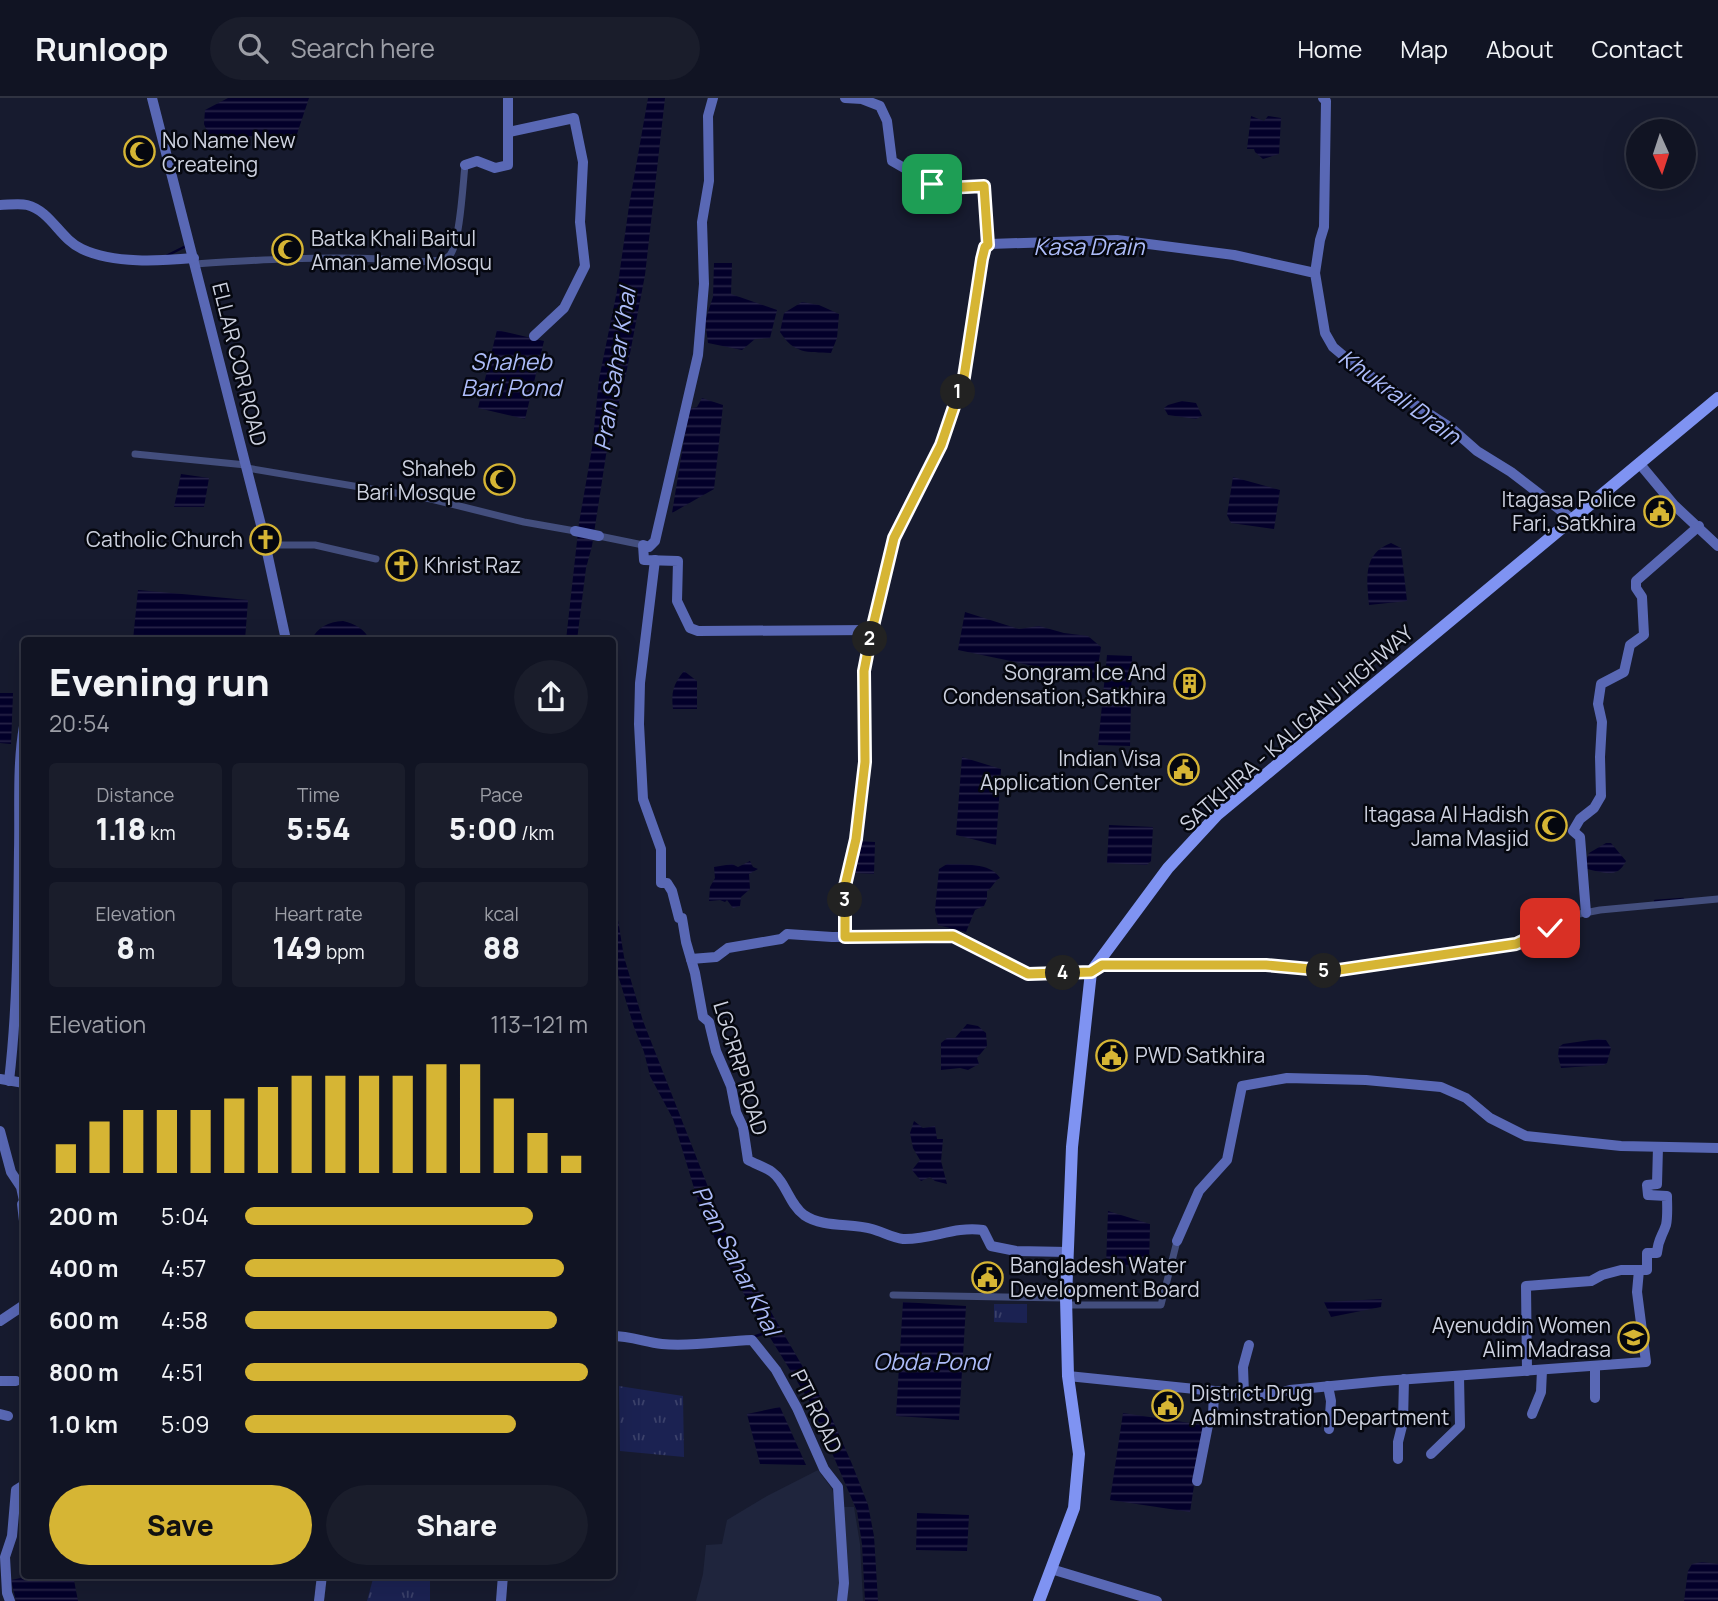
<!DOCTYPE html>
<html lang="en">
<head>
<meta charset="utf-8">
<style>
  body { margin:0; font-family:Manrope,sans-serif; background:#1a1d2b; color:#f1f3f6; height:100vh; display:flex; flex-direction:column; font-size:26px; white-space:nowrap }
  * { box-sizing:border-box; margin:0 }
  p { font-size:23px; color:#9c9ea6 }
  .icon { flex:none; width:38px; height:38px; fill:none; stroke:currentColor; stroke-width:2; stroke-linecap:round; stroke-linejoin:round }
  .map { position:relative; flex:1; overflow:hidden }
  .drawer { position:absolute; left:21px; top:539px; width:595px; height:942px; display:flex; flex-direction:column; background:#111423; border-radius:7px; box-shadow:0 7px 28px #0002,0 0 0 2px #303341 }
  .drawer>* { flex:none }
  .needle { width:46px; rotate:177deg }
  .fabs { position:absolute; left:1626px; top:21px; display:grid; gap:14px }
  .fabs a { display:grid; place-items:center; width:70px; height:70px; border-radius:50%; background:#111423; box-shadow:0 7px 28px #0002,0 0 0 2px #303341; font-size:35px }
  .pin { position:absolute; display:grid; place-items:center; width:60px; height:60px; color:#fff; margin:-30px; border-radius:14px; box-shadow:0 4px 10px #0006 }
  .km { position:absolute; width:35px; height:35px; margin:-18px; border-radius:50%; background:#222; color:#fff; font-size:19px; line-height:35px; text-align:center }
  .round { display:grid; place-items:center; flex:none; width:74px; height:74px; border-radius:37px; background:#1a1d2b }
  .summary { display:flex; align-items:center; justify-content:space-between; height:119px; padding:0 28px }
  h1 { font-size:38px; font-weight:800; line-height:52px }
  .stats { display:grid; grid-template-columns:repeat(3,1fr); gap:10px; height:119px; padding:7px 28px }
  .stats div { display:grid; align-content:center; border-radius:7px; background:#1a1d2b; text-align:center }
  .stats b { font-size:30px; font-weight:800 }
  .stats small { font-size:19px; font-weight:400 }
  .stats p { font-size:19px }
  .chart { height:196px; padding:14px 28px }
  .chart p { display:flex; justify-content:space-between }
  .chart svg { width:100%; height:126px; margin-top:7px; stroke:#d6b534; stroke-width:6 }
  .cta { display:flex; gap:14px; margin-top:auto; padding:14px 28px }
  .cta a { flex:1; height:80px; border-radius:42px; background:#d6b534; color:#111; font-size:28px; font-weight:800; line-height:80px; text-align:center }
  .cta a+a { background:#1a1d2b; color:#f1f3f6 }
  ul { padding:0 28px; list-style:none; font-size:23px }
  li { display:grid; grid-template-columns:112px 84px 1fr; align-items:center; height:52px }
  li i { height:18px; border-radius:9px; background:#d6b534 }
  header { display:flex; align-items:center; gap:42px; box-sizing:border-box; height:98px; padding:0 35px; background:#111423; border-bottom:2px solid #303341 }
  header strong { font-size:33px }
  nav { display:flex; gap:38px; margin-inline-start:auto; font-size:24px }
  .search { width:490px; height:63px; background:#1a1d2b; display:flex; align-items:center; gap:18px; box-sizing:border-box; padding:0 24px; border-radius:38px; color:#9c9ea6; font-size:26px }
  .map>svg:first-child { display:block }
  .built { fill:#1f253d }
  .park { fill:url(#park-tufts) }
  .water { fill:url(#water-rules) }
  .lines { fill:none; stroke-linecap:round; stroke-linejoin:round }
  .stream { stroke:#03002a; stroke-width:2.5 }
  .street { stroke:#434e7d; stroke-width:7 }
  .secondary { stroke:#5968b5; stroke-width:10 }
  .highway { stroke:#7f93f2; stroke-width:12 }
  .route-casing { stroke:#fff; stroke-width:14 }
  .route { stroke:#d6b534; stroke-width:9 }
  .labels { text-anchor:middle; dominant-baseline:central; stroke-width:5; stroke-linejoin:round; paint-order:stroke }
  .poi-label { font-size:21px; fill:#cdd1df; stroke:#05070f; text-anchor:end }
  .street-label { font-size:21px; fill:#cdd1df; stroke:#05070f }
  .water-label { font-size:23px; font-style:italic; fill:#adbcf9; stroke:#05070f }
</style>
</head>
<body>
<header>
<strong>Runloop</strong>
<div class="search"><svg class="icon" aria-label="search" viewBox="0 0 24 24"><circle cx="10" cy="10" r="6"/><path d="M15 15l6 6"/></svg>Search here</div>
<nav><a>Home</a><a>Map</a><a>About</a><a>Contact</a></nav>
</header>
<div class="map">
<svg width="1718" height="1503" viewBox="0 0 1718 1503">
  <defs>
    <pattern id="park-tufts" width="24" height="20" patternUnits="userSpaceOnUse" patternTransform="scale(1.75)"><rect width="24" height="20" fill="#1b2252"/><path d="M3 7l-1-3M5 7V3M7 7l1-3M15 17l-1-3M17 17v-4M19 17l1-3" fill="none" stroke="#3b416a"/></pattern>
    <pattern id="water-rules" width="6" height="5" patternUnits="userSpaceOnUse" patternTransform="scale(1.75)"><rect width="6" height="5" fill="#03002a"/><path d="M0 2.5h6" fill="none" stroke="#272448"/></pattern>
  </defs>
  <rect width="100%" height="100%" fill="#171b2f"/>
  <polygon class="built" points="818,1372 832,1391 836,1409 854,1409 860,1446 863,1503 696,1503 703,1476 706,1447 722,1446 727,1422 767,1398"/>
  <g class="park">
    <polygon points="994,1206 1027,1206 1027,1225 994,1224"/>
    <polygon points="619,1288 683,1298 684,1359 620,1353"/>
    <polygon points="374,1477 430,1477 430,1503 367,1503"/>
  </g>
  <g class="water">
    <polygon points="228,0 309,0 297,36 240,39 208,36 204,26 205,12"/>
    <polygon points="648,0 665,0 645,177 627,271 606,357 592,448 586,470 577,542 566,542 579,425 592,350 599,281 617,193 629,108"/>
    <polygon points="1251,18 1264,23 1268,18 1281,20 1279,56 1263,61 1255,54 1254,51 1247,51"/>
    <polygon points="714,165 732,165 731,196 777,212 770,240 755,241 742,252 708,245 705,223 713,199"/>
    <path d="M802,204L819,207L839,216L837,240L831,255C807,254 794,256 780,234L784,215Z"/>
    <polygon points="497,232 544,243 525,321 478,310"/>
    <polygon points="702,300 723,307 714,391 672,415 689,311 697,309"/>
    <polygon points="1182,303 1196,305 1202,318 1196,321 1168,317 1164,310 1168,307"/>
    <polygon points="181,376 209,380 204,409 174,409"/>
    <polygon points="1233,379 1280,392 1274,431 1231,425 1227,417"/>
    <path d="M1391,445L1401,450L1407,503L1369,507C1367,481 1362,456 1391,445Z"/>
    <polygon points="138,492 248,502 245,542 133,542"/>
    <polygon points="965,514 1019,531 1039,528 1064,535 1088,538 1101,549 1096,581 958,552"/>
    <path d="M343,523C356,526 364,531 370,542H311C318,529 328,524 343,523Z"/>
    <polygon points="1107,557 1132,558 1130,648 1098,647"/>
    <path d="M684,573L697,583V611H673C671,595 673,586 684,573Z"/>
    <polygon points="0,595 13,595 11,646 0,645"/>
    <polygon points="962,659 1001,671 996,747 956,737"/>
    <polygon points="1109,727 1153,729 1151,763 1147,767 1107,765"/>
    <polygon points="856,743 875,744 874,776 855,775"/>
    <path d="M1606,745H1611L1626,763C1617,781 1605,775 1587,771L1585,765L1589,755Z"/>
    <polygon points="613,756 617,816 624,859 643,923 728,1140 829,1314 852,1366 868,1407 874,1438 878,1503 865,1503 862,1446 857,1413 811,1306 750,1207 720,1152 698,1103 673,1021 650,978 644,954 634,929 613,861"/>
    <polygon points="750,763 753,769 758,771 749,776 750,791 741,799 740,808 733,810 727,802 725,804 720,802 709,803 710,789 715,780 714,769 732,766 738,769"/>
    <path d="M947,766C963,767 990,764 1000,780C994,783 993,789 987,793V801L984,808L975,812L966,834L938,827L935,812L939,771Z"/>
    <polygon points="967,926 978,928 986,935 987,948 977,960 979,966 968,972 960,970 941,972 941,945 947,940 955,940"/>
    <polygon points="1598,941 1606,942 1611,950 1607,965 1604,967 1561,970 1558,958 1559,949 1563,946"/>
    <polygon points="914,1023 923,1030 935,1028 937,1041 943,1041 941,1063 947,1086 935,1083 930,1079 921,1083 912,1072 920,1062 913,1050 910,1035"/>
    <polygon points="1108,1113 1150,1126 1149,1169 1106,1168"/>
    <polygon points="1382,1201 1381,1209 1331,1219 1324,1204"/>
    <polygon points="903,1204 966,1208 959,1322 896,1318"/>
    <polygon points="780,1309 806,1367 760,1366 747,1316"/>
    <polygon points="1123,1315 1203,1327 1190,1414 1110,1402"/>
    <polygon points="917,1415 969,1417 967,1453 916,1452"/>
    <polygon points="1702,1464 1718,1466 1718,1503 1684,1503 1688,1473 1692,1466"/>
    <polygon points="36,1477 73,1477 78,1503 16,1503 11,1482"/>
  </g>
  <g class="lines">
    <g class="stream">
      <polyline points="166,158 188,147"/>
      <polyline points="1655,803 1683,801"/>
      <polyline points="1221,864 1242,864"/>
      <polyline points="1249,864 1263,864"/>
      <polyline points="753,1239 765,1235"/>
    </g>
    <g class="street">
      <path d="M195,166C257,162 320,158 382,161C398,162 440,168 450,157C460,145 463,85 465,67"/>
      <polyline points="135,356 246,367"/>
      <polyline points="247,370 431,401 524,424 575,433"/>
      <polyline points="599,438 643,447"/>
      <polyline points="266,447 315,447 376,461"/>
      <polyline points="1097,870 1102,867 1266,867 1332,873 1360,870 1516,846 1574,817 1600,812 1718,801"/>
      <polyline points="893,1197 1066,1200"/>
      <polyline points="1066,1207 1161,1207 1177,1143"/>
    </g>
    <g class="secondary">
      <polyline points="152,0 262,431 286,542"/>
      <polyline points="713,0 708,18 709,83 702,124 704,186 698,257 655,443 649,449 643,447 644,462 678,463 677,503 690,530 698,533 872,532"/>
      <polyline points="845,0 862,1 880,8 887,23 892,63 932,86 946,90 984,88 988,147"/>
      <polyline points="509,34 574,20 583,64 580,124 585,168 564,210 534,238"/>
      <polyline points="465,67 477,63 495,70 508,67 508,0"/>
      <path d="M0,107C8,107 19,105 27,107C51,113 60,141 82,151C114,166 160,163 194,160"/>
      <polyline points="1315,175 1320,142 1324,129 1326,3 1323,0"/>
      <polyline points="1639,365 1674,407 1718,448"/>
      <polyline points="575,433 599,438"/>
      <path d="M655,462L640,585L639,626L643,701L661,751V785H667L672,793L679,820H682L686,844L695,875L703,919L709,924L716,953L731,988L736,1014L743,1029L748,1062C755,1066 765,1069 772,1074C786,1084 789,1106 804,1117C823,1130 851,1125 872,1131C883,1134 892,1140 903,1141C932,1142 953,1128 983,1132L991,1148L1016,1153L1068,1154"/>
      <polyline points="1586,815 1580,739 1573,733 1580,721 1594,710 1601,698 1600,659 1602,624 1598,606 1601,586 1624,574 1630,547 1644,537 1642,499 1636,490 1636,483 1699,428"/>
      <polyline points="845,839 845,788 856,741 865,664 864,573 872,532 894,441 941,347 964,279 971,239 982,161 985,149 990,146 1117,142 1234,157 1315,175 1325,235 1333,249 1358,270 1451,330 1477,353 1511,374 1572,421"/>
      <polyline points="691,861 716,859 728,850 781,841 787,836 832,839 953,838 1028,876 1091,874"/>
      <polyline points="0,981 24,985"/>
      <path d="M9,983C18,906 18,829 19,752C20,711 17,668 24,628"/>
      <polyline points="0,1033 11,1074 21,1089 24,1103"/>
      <polyline points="22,1106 24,1123"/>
      <polyline points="1177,1143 1199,1093 1227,1062 1242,988 1287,980 1366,982 1441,989 1466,1000 1490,1020 1526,1038 1621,1048 1718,1050"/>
      <polyline points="0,1223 24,1207"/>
      <path d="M612,1238C630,1238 645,1244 662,1246C692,1249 722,1243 752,1242L776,1272L797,1310L824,1371L838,1389L844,1485L842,1503"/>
      <path d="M1527,1273L1526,1188L1591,1183L1602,1177L1621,1172H1647V1155H1657C1658,1141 1662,1139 1666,1127C1668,1118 1667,1107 1667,1098L1648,1097L1647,1087L1657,1086L1658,1049"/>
      <polyline points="1068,1278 1244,1296 1275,1296 1290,1292 1383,1283 1646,1264 1637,1194 1639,1172"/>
      <polyline points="0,1283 16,1283"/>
      <polyline points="1328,1288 1331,1303 1329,1331"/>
      <polyline points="1244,1296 1243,1269 1249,1247"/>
      <polyline points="1595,1300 1595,1268"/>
      <polyline points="0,1316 8,1318"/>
      <polyline points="1532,1316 1541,1294 1542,1272"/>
      <polyline points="1431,1356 1460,1328 1459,1278"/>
      <polyline points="1398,1361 1398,1344 1403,1324 1404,1281"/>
      <polyline points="1197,1383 1209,1322 1213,1318 1214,1293"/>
      <polyline points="1051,1471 1157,1503"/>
      <polyline points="10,1503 7,1495 5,1459 12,1438 16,1392 24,1387"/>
      <polyline points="319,1503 322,1477"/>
      <polyline points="501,1503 503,1477"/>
    </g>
    <polyline class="highway" points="1039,1503 1074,1410 1079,1356 1068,1278 1066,1200 1072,1049 1091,874 1168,770 1217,717 1718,300"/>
  </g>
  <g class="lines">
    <defs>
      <polyline id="route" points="932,86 946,90 984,88 988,147 985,149 982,161 964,279 941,347 894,440 872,532 864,573 865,664 856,741 845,788 845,839 953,838 1028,876 1091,874 1102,867 1266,867 1332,873 1516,846 1550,830"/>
    </defs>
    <use href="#route" class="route-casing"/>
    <use href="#route" class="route"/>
  </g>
  <defs>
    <symbol id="mosque-ring" viewBox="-11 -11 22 22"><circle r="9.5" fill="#05070f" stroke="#d6b534" stroke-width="1.5"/><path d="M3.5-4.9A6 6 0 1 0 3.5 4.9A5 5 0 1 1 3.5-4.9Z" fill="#d6b534"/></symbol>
    <symbol id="civic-ring" viewBox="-11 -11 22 22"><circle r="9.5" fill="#05070f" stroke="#d6b534" stroke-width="1.5"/><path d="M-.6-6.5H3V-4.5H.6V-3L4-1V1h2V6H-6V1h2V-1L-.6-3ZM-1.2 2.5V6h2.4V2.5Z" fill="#d6b534"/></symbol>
    <symbol id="church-ring" viewBox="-11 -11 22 22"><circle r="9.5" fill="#05070f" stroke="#d6b534" stroke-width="1.5"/><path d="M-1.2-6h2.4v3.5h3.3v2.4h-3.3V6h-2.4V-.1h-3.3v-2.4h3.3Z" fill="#d6b534"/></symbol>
    <symbol id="building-ring" viewBox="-11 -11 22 22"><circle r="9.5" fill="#05070f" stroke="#d6b534" stroke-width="1.5"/><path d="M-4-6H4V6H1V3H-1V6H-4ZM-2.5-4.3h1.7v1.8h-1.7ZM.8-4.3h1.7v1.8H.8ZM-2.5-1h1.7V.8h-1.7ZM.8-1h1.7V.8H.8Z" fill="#d6b534"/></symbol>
    <symbol id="university-ring" viewBox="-11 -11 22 22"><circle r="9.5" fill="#05070f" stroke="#d6b534" stroke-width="1.5"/><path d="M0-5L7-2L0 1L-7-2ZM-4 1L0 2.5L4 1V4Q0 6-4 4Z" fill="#d6b534"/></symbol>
  </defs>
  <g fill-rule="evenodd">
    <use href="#mosque-ring" x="122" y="36" width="35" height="35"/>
    <use href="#mosque-ring" x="270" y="134" width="35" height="35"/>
    <use href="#mosque-ring" x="482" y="364" width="35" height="35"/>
    <use href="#civic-ring" x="1642" y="396" width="35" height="35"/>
    <use href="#church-ring" x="248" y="424" width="35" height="35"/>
    <use href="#church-ring" x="384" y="450" width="35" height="35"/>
    <use href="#building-ring" x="1172" y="568" width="35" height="35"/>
    <use href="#civic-ring" x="1166" y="654" width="35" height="35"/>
    <use href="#mosque-ring" x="1534" y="710" width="35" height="35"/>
    <use href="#civic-ring" x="1094" y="940" width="35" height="35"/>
    <use href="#civic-ring" x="970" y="1162" width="35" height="35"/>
    <use href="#university-ring" x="1616" y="1222" width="35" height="35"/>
    <use href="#civic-ring" x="1150" y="1290" width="35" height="35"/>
  </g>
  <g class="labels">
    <g class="poi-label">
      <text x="162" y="42" text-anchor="start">No Name New<tspan x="162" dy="24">Createing</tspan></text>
      <text x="311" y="140" text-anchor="start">Batka Khali Baitul<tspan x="311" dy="24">Aman Jame Mosqu</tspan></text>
      <text x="476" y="370">Shaheb<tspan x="476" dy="24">Bari Mosque</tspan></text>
      <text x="1636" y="401">Itagasa Police<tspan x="1636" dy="24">Fari, Satkhira</tspan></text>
      <text x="243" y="441">Catholic Church</text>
      <text x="424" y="467" text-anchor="start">Khrist Raz</text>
      <text x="1166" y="574">Songram Ice And<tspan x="1166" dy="24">Condensation,Satkhira</tspan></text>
      <text x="1161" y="660">Indian Visa<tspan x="1161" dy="24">Application Center</tspan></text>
      <text x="1529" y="716">Itagasa Al Hadish<tspan x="1529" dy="24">Jama Masjid</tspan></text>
      <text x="1135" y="957" text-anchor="start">PWD Satkhira</text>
      <text x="1010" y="1167" text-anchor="start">Bangladesh Water<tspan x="1010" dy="24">Development Board</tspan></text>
      <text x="1611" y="1227">Ayenuddin Women<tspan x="1611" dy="24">Alim Madrasa</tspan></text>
      <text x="1191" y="1295" text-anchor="start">District Drug<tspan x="1191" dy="24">Adminstration Department</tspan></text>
    </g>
    <g class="street-label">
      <text transform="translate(240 266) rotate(76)">ELLAR COR ROAD</text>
      <text transform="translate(1296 630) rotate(-41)">SATKHIRA - KALIGANJ HIGHWAY</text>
      <text transform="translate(741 970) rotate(73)">LGCRRP ROAD</text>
      <text transform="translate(817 1313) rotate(64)">PTI ROAD</text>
    </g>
    <g class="water-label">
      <text x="1089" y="148">Kasa Drain</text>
      <text x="511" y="263">Shaheb<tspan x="511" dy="26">Bari Pond</tspan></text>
      <text transform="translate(614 271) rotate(-81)">Pran Sahar Khal</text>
      <text transform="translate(1400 298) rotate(36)">Khukrali Drain</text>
      <text transform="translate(737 1162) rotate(63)">Pran Sahar Khal</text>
      <text x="931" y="1263">Obda Pond</text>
    </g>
  </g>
</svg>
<div class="fabs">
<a><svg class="needle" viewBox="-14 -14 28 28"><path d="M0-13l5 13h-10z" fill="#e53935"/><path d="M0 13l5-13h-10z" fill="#9c9ea6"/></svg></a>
</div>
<div class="pin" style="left:932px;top:86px;background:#1e9e55"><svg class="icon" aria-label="arrive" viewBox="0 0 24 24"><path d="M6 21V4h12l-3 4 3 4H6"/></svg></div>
<div class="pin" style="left:1550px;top:830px;background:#d93025"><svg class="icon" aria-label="check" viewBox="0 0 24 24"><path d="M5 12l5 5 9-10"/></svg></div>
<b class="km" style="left:958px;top:294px">1</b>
<b class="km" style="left:870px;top:541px">2</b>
<b class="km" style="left:845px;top:802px">3</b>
<b class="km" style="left:1063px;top:875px">4</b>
<b class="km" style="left:1324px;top:873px">5</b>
<section class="drawer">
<div class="summary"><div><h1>Evening run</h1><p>20:54</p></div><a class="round"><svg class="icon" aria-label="share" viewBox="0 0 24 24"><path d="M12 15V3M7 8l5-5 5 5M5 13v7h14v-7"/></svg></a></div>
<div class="stats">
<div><p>Distance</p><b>1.18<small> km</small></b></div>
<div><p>Time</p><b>5:54</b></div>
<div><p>Pace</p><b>5:00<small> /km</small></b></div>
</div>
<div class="stats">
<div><p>Elevation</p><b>8<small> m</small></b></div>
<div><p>Heart rate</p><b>149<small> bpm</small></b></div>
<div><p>kcal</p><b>88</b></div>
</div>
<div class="chart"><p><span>Elevation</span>113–121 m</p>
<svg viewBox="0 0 160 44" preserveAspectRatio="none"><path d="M5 44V34M15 44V26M25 44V22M35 44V22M45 44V22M55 44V18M65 44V14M75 44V10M85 44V10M95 44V10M105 44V10M115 44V6M125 44V6M135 44V18M145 44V30M155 44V38"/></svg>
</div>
<ul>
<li><b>200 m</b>5:04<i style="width:84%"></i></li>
<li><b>400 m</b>4:57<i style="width:93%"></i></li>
<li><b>600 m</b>4:58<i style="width:91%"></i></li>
<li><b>800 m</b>4:51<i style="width:100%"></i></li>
<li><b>1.0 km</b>5:09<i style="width:79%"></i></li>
</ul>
<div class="cta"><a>Save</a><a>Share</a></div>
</section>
</div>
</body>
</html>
